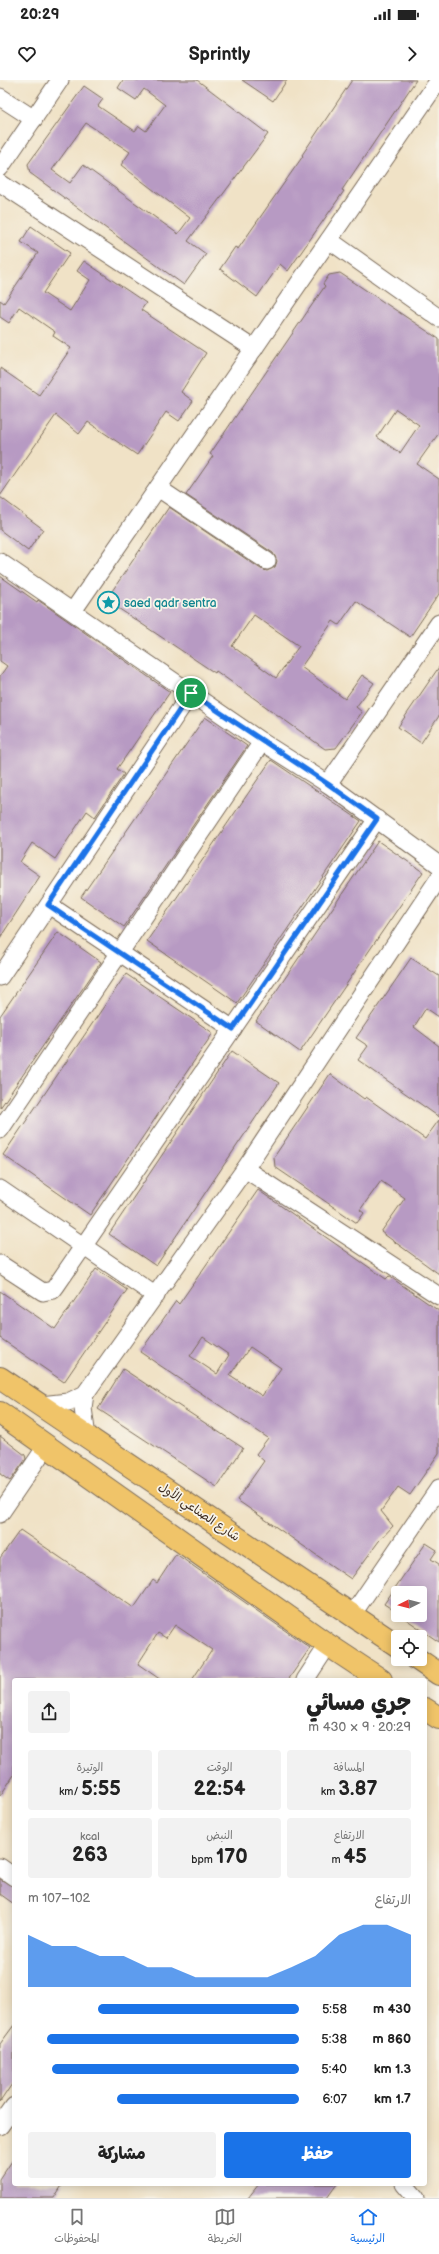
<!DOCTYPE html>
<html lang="ar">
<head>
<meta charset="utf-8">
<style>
  body { margin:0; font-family:"Balsamiq Sans","Playpen Sans Arabic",sans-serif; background:#f2f2f2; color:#222; direction:rtl; height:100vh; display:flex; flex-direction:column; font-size:15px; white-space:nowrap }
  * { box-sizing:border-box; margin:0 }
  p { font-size:13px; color:#767676 }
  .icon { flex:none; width:22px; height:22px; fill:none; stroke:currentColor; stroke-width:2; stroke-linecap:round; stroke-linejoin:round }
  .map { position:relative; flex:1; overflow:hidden; direction:ltr }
  .panel { position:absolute; left:12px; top:1598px; width:415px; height:508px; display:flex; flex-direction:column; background:#fff; border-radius:4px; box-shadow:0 2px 10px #0003; direction:rtl }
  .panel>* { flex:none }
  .needle { width:26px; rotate:264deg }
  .tools { position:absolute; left:391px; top:1506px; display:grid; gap:8px }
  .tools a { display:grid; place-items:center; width:36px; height:36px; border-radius:4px; background:#fff; box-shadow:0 2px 10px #0003; font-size:20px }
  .pin { position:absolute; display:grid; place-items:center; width:34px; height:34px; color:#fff; margin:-17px; border:2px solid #fff; border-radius:50%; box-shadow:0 1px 4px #0007 }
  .round { display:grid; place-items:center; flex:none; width:42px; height:42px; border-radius:4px; background:#f2f2f2 }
  .overview { display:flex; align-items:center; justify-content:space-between; height:68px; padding:0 16px }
  h1 { font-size:22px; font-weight:800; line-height:30px }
  .metrics { display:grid; grid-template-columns:repeat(3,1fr); gap:6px; height:68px; padding:4px 16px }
  .metrics div { display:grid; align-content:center; border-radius:4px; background:#f2f2f2; text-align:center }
  .metrics b { font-size:20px; font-weight:800 }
  .metrics small { font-size:11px; font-weight:400 }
  .metrics p { font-size:11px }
  .chart { height:112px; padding:8px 16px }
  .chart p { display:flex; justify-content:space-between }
  .chart svg { width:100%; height:72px; margin-top:4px; fill:#1a73e8; opacity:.7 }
  .cta { display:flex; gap:8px; margin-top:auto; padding:8px 16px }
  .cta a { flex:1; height:46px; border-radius:4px; background:#1a73e8; color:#fff; font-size:16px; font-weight:800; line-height:46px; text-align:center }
  .cta a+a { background:#f2f2f2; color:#222 }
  ul { padding:0 16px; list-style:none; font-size:13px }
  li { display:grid; grid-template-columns:64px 48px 1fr; align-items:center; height:30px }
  li i { height:10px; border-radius:5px; background:#1a73e8 }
  .status { display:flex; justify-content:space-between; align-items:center; height:28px; padding:0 20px; background:#fff; direction:ltr }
  .status svg { height:11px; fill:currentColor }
  header { display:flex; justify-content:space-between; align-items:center; height:52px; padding:0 16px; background:#fff; font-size:18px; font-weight:800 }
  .dock { display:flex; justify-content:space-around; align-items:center; height:56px; border-top:1px solid #e0e0e0; background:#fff; font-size:11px; color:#767676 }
  .dock a { display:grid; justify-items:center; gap:2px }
  .dock .active { color:#1a73e8 }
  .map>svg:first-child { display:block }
  .building { fill:#b79ac3; fill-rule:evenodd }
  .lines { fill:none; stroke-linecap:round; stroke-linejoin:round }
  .minor-casing { stroke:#7a6a59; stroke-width:19 }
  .major-casing { stroke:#7a6a59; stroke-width:24 }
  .minor { stroke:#fff; stroke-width:17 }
  .major { stroke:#f0c469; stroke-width:22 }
  .route-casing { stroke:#fff; stroke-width:8 }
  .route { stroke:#1a73e8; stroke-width:5 }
  .labels { text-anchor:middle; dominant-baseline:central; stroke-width:3.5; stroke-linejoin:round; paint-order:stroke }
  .culture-label { font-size:12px; fill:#0d838f; stroke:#f7f3e8; text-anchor:start }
  .street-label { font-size:12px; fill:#3b2a1e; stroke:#f7f3e8 }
</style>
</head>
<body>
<div class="status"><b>20:29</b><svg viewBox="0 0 49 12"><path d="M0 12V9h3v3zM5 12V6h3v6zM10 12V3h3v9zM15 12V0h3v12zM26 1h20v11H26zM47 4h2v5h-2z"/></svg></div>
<header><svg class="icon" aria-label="forward" viewBox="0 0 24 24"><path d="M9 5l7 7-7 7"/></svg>Sprintly<svg class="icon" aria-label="heart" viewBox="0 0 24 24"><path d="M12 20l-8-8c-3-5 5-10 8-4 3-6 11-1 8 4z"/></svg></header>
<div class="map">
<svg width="439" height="2118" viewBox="0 0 439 2118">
  <rect width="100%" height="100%" fill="#f7f3e8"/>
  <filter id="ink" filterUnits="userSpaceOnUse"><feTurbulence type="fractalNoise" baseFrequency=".025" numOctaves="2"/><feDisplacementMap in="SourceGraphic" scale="8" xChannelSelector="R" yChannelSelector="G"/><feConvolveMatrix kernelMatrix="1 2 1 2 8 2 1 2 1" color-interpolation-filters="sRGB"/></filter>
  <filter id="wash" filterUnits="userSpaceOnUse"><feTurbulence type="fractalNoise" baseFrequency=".012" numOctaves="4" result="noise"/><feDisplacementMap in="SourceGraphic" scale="16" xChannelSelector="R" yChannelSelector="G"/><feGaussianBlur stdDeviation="0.9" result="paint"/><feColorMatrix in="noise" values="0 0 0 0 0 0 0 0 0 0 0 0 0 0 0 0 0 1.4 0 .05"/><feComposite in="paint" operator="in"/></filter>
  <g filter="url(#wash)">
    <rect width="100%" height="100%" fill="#f0e2c6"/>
    <g id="blocks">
      <g class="building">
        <path d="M123,0H197L268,54L188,161L206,174L184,205L30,93L28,84L84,6L103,19L98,26L135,51L139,46L146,51L165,25L144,9L136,20L118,8ZM86,43L130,72L121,85L190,138L178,154L83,85L70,103L52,90Z"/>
        <polygon points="242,0 287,0 273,21"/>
        <polygon points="352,0 416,0 342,110 344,111 288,191 280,184 257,217 220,189 235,167 238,169 303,76 302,75"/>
        <polygon points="31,146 70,173 43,213 70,231 90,200 77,191 84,181 146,223 141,230 206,273 181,312 193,321 179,341 166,332 137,375 88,342 79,354 56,335 0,416 0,288 39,315 71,268 53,256 55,252 19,227 9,243 0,237 0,220 4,223 38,173 21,162"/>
        <path d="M340,193L439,259V353L417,384L439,399V514L410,557L356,521L339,545L333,541L301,587L345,619L362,595L374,603L356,627L362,632L336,668L325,669L216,591L215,593L106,520L169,427L261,489L267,491L275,487L277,481L273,473L186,415L213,376L210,374L325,206L323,204L329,195ZM396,329L419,345L400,373L377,357ZM254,535L299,566L276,598L232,566Z"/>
        <polygon points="0,417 43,449 28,471 0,450"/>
        <polygon points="0,496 37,522 38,520 170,612 117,689 124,694 95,737 87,731 55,779 32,763 20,782 40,796 0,858 0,596 7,586 0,581"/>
        <polygon points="439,587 439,636 421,663 398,647"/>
        <polygon points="205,637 247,666 124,847 81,817"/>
        <polygon points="271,680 361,741 237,923 147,861"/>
        <polygon points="378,761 423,792 300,972 256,941"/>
        <polygon points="58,852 101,882 0,1028 0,936"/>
        <polygon points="411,878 439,896 439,937 426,928 414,947 439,966 439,1037 358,980 368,966 356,958"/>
        <polygon points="126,894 213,953 90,1135 3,1075"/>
        <polygon points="232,971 279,1003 156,1186 109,1154"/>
        <polygon points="330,994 364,1019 366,1017 425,1059 439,1040 439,1194 381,1152 405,1118 381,1101 360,1130 364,1133 357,1143 275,1087 274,1077"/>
        <path d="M258,1110L386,1199L389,1196L439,1231V1373L410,1415L398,1407L381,1431L393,1446L379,1461L351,1499L237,1420L264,1381L256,1374L268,1358L140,1272L176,1221L179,1224ZM203,1257L229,1275L217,1294L190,1276ZM250,1267L281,1288L262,1316L230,1295Z"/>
        <polygon points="96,1189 127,1210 64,1302 0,1258 0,1211 55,1249"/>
        <polygon points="123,1289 243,1368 217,1407 98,1329"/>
        <polygon points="0,1356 25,1375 26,1379 10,1401 0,1394"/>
        <polygon points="20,1450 134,1528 153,1500 157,1503 176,1474 310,1568 288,1600 192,1600 212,1570 175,1545 166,1558 158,1553 138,1584 161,1600 14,1600 14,1695 0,1716 0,1478"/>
        <polygon points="426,1463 437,1470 431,1479 439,1484 439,1562 400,1535 420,1535 420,1513 398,1513 398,1533 384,1524"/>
        <polygon points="0,1799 14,1807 14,1824 0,1814"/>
        <polygon points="14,1945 14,2001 0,2022 0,1964"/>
        <polygon points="14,2078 14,2104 63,2104 54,2118 0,2118 0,2099"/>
        <polygon points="259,2104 337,2104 327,2118 248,2118"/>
      </g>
    </g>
  </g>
  <g filter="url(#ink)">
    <use href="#blocks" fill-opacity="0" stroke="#7a6a59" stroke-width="1"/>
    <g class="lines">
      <defs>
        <g id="minor">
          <polyline points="0,17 34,39"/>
          <polyline points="0,88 60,0"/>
          <polyline points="0,103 254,269"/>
          <polyline points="329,160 439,238"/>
          <polyline points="158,408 267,481"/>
          <polyline points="0,482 262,662 328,704 439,785"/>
          <polyline points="73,531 439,0"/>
          <polyline points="328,704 439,543"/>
          <polyline points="49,825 233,949"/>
          <polyline points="0,897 191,613"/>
          <polyline points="0,1050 262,662"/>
          <polyline points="245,1089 439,1216"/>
          <polyline points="0,1109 156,1216"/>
          <polyline points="0,1184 43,1212 53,1210 56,1206 377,739"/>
          <polyline points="85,1314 83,1328 87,1357"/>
          <polyline points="41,1325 68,1322 85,1314 245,1089 439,798"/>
          <polyline points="0,1434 47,1365"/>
          <polyline points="352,1535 439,1408"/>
          <polyline points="305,1600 328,1565"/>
          <polyline points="0,1787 14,1797"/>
          <polyline points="0,2046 14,2026"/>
          <polyline points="404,2104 416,2118"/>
        </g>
        <g id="major">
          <polyline points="0,1298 398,1566"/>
          <polyline points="0,1333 328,1565 381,1600"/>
          <polyline points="417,1579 439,1594"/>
          <polyline points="425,1629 439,1638"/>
        </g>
      </defs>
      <use href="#minor" class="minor-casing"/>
      <use href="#major" class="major-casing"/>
      <use href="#minor" class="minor"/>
      <use href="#major" class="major"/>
    </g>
  </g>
  <g class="lines" filter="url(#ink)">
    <defs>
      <polygon id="route" points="191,613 328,704 377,739 233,949 48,825"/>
    </defs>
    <use href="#route" class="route-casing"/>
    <use href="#route" class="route"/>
  </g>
  <defs>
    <symbol id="sight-ring" viewBox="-11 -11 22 22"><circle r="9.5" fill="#f7f3e8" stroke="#0f9aa8" stroke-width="1.5"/><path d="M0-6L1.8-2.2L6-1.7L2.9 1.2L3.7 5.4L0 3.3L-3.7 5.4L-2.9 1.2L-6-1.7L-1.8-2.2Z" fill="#0f9aa8"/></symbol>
  </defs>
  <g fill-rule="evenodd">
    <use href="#sight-ring" x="96" y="510" width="25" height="25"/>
  </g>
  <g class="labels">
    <g class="culture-label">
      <text x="124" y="523">saed qadr sentra</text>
    </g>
    <g class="street-label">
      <text transform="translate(199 1432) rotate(34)">شارع الصناعي الأول</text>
    </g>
  </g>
</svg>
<div class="tools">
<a><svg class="needle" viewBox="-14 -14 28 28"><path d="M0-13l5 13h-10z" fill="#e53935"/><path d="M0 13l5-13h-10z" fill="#767676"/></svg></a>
<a><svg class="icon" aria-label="locate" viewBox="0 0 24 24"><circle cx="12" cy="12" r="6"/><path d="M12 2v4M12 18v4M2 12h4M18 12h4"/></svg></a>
</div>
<div class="pin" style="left:191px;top:613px;background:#1e9e55"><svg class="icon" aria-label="arrive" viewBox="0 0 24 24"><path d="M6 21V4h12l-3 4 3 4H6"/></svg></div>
<section class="panel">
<div class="overview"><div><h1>جري مسائي</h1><p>20:29 · 9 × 430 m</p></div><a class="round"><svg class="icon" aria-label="share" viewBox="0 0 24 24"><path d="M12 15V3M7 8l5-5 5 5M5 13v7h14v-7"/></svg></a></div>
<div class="metrics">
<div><p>المسافة</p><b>3.87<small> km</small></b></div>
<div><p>الوقت</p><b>22:54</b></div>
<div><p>الوتيرة</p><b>5:55<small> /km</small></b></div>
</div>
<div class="metrics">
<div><p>الارتفاع</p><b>45<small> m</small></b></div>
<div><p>النبض</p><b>170<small> bpm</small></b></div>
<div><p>kcal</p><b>263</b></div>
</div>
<div class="chart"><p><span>الارتفاع</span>102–107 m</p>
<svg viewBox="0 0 160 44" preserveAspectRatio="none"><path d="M0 44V12L10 19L20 19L30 25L40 25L50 32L60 32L70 38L80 38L90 38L100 38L110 32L120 25L130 12L140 6L150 6L160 12V44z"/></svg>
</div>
<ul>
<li><b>430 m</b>5:58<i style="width:74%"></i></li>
<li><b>860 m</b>5:38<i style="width:93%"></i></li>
<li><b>1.3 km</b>5:40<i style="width:91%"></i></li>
<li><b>1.7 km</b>6:07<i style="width:67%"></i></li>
</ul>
<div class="cta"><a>حفظ</a><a>مشاركة</a></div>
</section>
</div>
<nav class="dock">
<a class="active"><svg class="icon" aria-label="home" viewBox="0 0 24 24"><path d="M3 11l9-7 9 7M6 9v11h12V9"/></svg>الرئيسية</a>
<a><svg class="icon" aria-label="map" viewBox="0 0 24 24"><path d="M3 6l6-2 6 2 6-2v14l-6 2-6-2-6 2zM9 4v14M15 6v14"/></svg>الخريطة</a>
<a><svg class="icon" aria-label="saved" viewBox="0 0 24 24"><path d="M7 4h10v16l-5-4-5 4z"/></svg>المحفوظات</a>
</nav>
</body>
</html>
